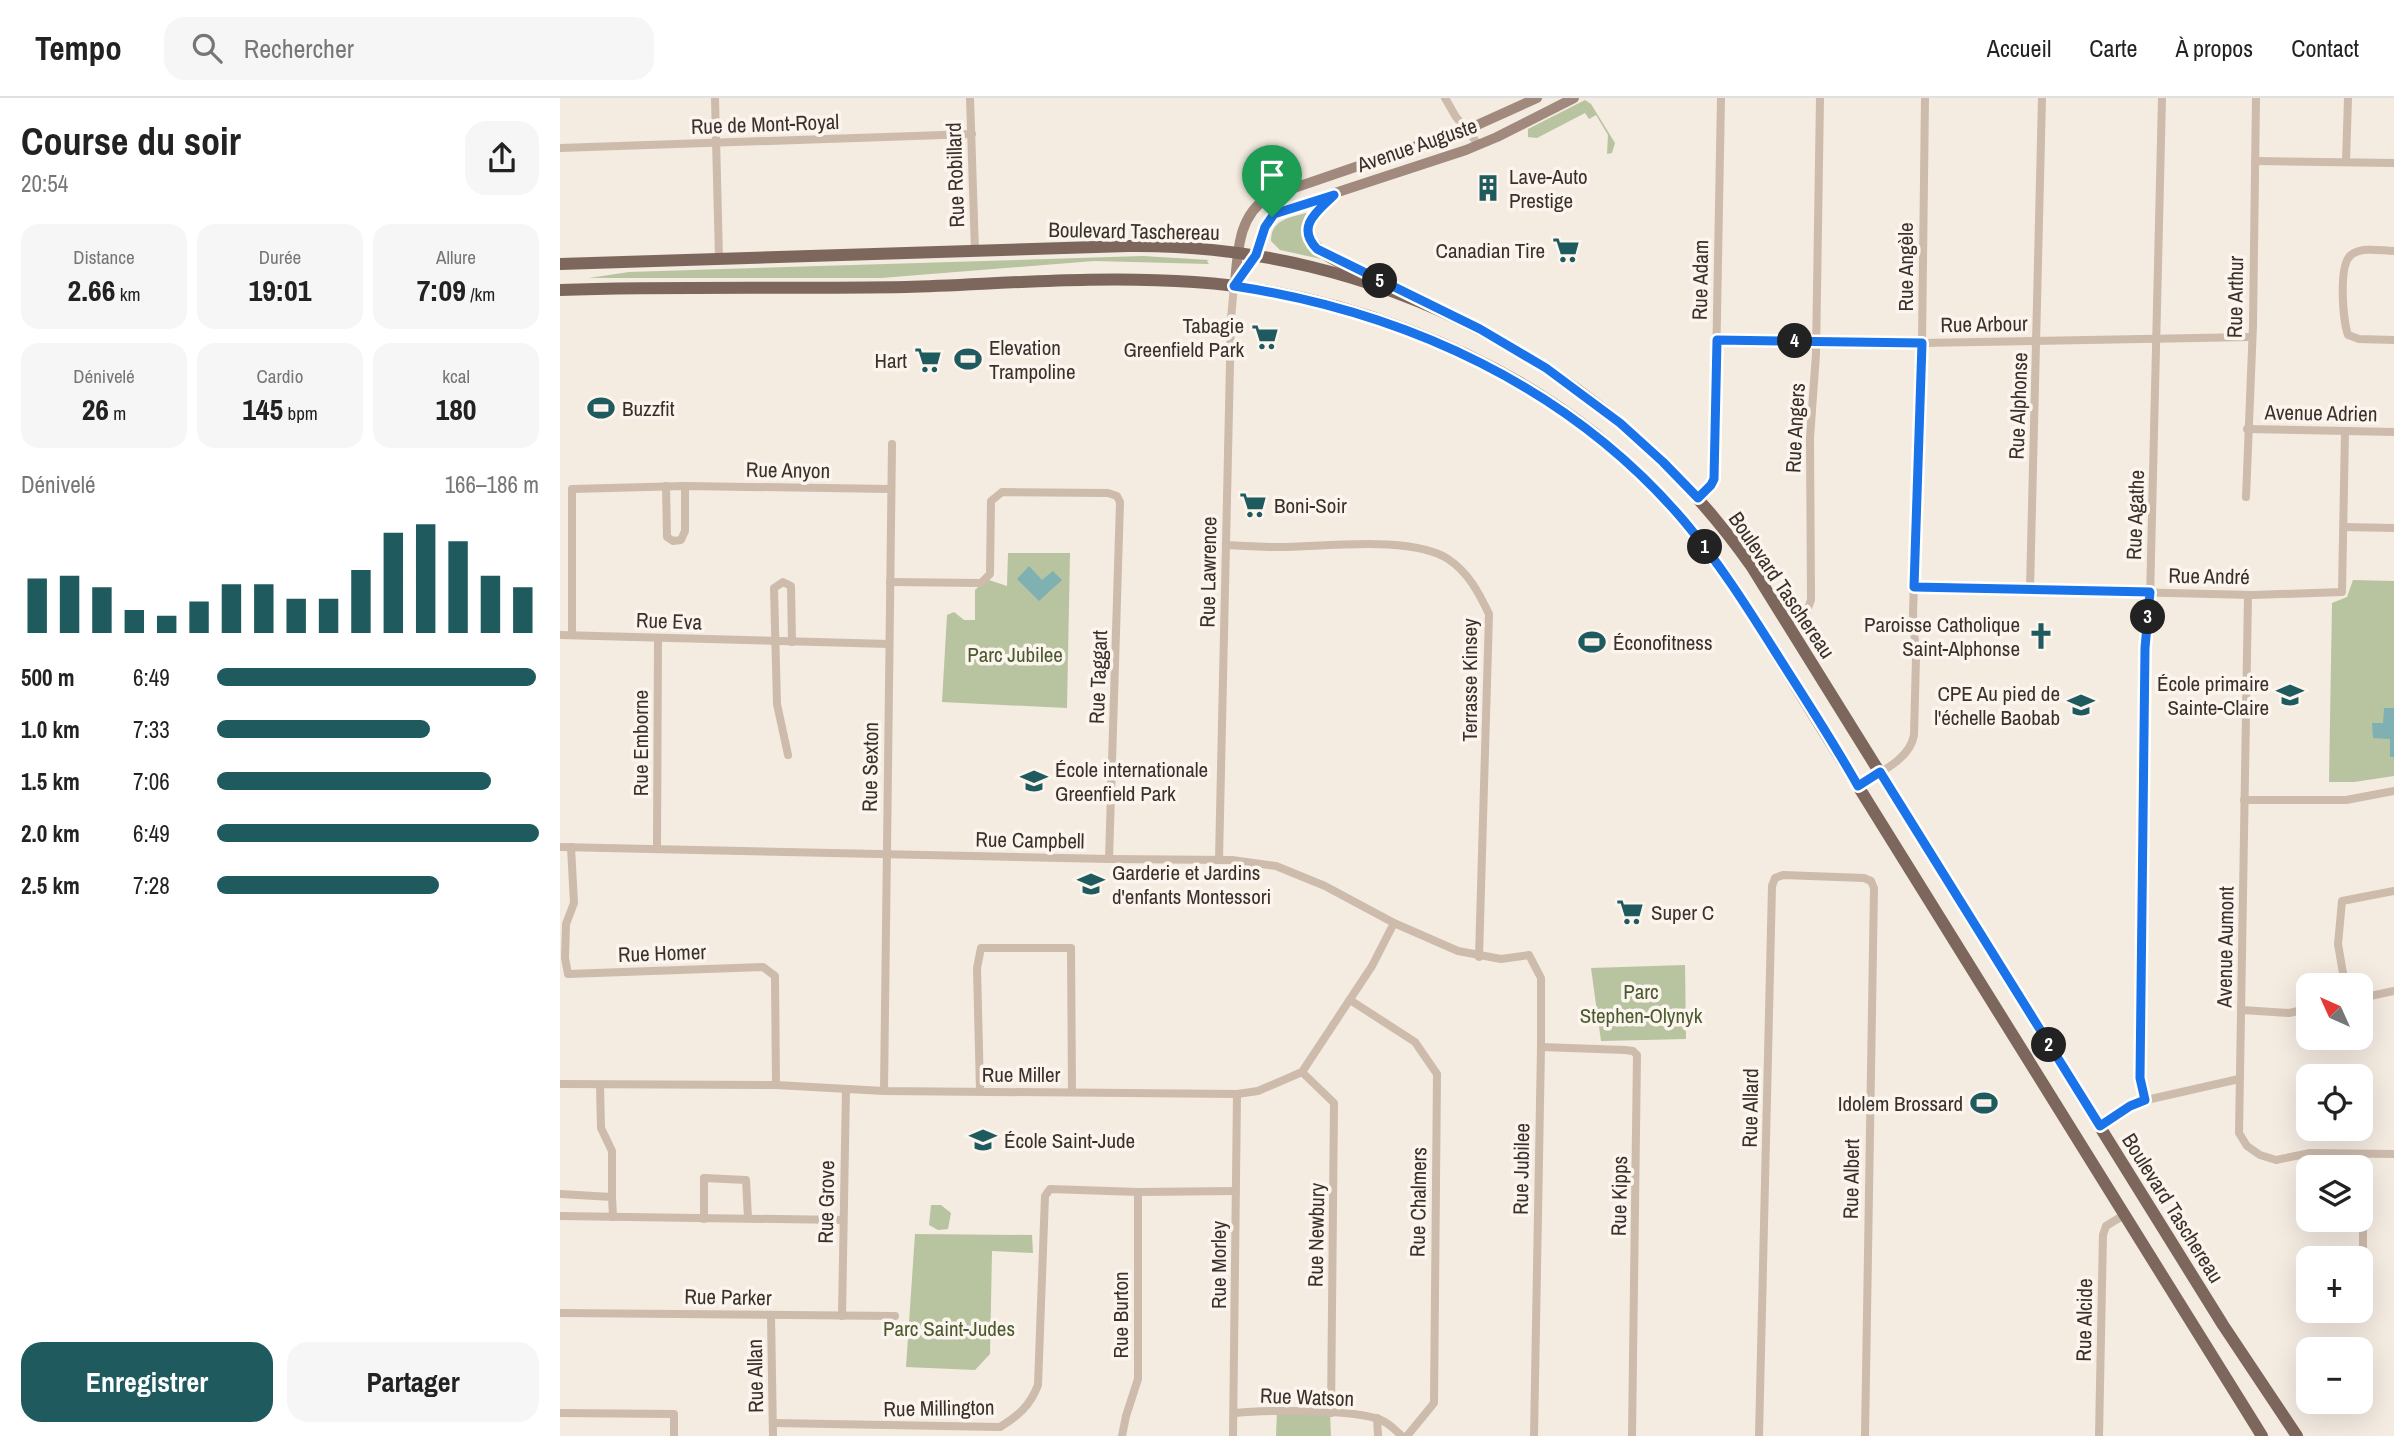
<!DOCTYPE html>
<html lang="fr">
<head>
<meta charset="utf-8">
<style>
  body { margin:0; font-family:"Archivo Narrow",sans-serif; background:#f6f6f6; color:#222; height:100vh; display:flex; flex-direction:column; font-size:26px; white-space:nowrap }
  * { box-sizing:border-box; margin:0 }
  p { font-size:23px; color:#767676 }
  .icon { flex:none; width:38px; height:38px; fill:none; stroke:currentColor; stroke-width:2; stroke-linecap:round; stroke-linejoin:round }
  .map { position:relative; flex:1; overflow:hidden }
  .drawer { display:flex; flex-direction:column; background:#fff; width:560px }
  .drawer>* { flex:none }
  .needle { width:46px; rotate:315deg }
  .fabs { position:absolute; left:1736px; top:875px; display:grid; gap:14px }
  .fabs a { display:grid; place-items:center; width:77px; height:77px; border-radius:14px; background:#fff; box-shadow:0 7px 28px #0002; font-size:35px }
  .pin { position:absolute; display:grid; place-items:center; width:60px; height:60px; color:#fff; margin:-72px -30px; border-radius:50% 50% 50% 0; rotate:-45deg; box-shadow:0 0 7px #0007 }
  .pin .icon { rotate:45deg }
  .km { position:absolute; width:35px; height:35px; margin:-18px; border-radius:50%; background:#222; color:#fff; font-size:19px; line-height:35px; text-align:center }
  .round { display:grid; place-items:center; flex:none; width:74px; height:74px; border-radius:21px; background:#f6f6f6 }
  .head { display:flex; align-items:center; justify-content:space-between; height:119px; padding:0 21px }
  h1 { font-size:38px; font-weight:800; line-height:52px }
  .metrics { display:grid; grid-template-columns:repeat(3,1fr); gap:10px; height:119px; padding:7px 21px }
  .metrics div { display:grid; align-content:center; border-radius:18px; background:#f6f6f6; text-align:center }
  .metrics b { font-size:30px; font-weight:800 }
  .metrics small { font-size:19px; font-weight:400 }
  .metrics p { font-size:19px }
  .chart { height:196px; padding:14px 21px }
  .chart p { display:flex; justify-content:space-between }
  .chart svg { width:100%; height:126px; margin-top:7px; stroke:#1f5a5e; stroke-width:6 }
  .primary-button { display:flex; gap:14px; margin-top:auto; padding:14px 21px }
  .primary-button a { flex:1; height:80px; border-radius:21px; background:#1f5a5e; color:#fff; font-size:28px; font-weight:800; line-height:80px; text-align:center }
  .primary-button a+a { background:#f6f6f6; color:#222 }
  ul { padding:0 21px; list-style:none; font-size:23px }
  li { display:grid; grid-template-columns:112px 84px 1fr; align-items:center; height:52px }
  li i { height:18px; border-radius:9px; background:#1f5a5e }
  header { display:flex; align-items:center; gap:42px; box-sizing:border-box; height:98px; padding:0 35px; background:#fff; border-bottom:2px solid #e0e0e0 }
  header strong { font-size:33px }
  nav { display:flex; gap:38px; margin-inline-start:auto; font-size:24px }
  .search { width:490px; height:63px; background:#f6f6f6; display:flex; align-items:center; gap:18px; box-sizing:border-box; padding:0 24px; border-radius:21px; color:#767676; font-size:26px }
  main { display:flex; flex:1; min-height:0 }
  .map>svg:first-child { display:block }
  .green { fill:#b8c4a0 }
  .water { fill:#7fb0b2 }
  .lines { fill:none; stroke-linecap:round; stroke-linejoin:round }
  .street { stroke:#cdbbac; stroke-width:8 }
  .secondary { stroke:#a18a7d; stroke-width:10 }
  .primary { stroke:#7d675c; stroke-width:12 }
  .route-casing { stroke:#fff; stroke-width:14 }
  .route { stroke:#1a73e8; stroke-width:9 }
  .labels { text-anchor:middle; dominant-baseline:central; stroke-width:7; stroke-linejoin:round; paint-order:stroke }
  .street-label { font-size:21px; fill:#3b302b; stroke:#fbf5ee }
  .poi-label { font-size:21px; fill:#3b302b; stroke:#fbf5ee; text-anchor:start }
  .park-label { font-size:21px; fill:#4a5a2e; stroke:#fbf5ee }
</style>
</head>
<body>
<header>
<strong>Tempo</strong>
<div class="search"><svg class="icon" aria-label="search" viewBox="0 0 24 24"><circle cx="10" cy="10" r="6"/><path d="M15 15l6 6"/></svg>Rechercher</div>
<nav><a>Accueil</a><a>Carte</a><a>À propos</a><a>Contact</a></nav>
</header>
<main>
<section class="drawer">
<div class="head"><div><h1>Course du soir</h1><p>20:54</p></div><a class="round"><svg class="icon" aria-label="share" viewBox="0 0 24 24"><path d="M12 15V3M7 8l5-5 5 5M5 13v7h14v-7"/></svg></a></div>
<div class="metrics">
<div><p>Distance</p><b>2.66<small> km</small></b></div>
<div><p>Durée</p><b>19:01</b></div>
<div><p>Allure</p><b>7:09<small> /km</small></b></div>
</div>
<div class="metrics">
<div><p>Dénivelé</p><b>26<small> m</small></b></div>
<div><p>Cardio</p><b>145<small> bpm</small></b></div>
<div><p>kcal</p><b>180</b></div>
</div>
<div class="chart"><p><span>Dénivelé</span>166–186 m</p>
<svg viewBox="0 0 160 44" preserveAspectRatio="none"><path d="M5 44V25M15 44V24M25 44V28M35 44V36M45 44V38M55 44V33M65 44V27M75 44V27M85 44V32M95 44V32M105 44V22M115 44V9M125 44V6M135 44V12M145 44V24M155 44V28"/></svg>
</div>
<ul>
<li><b>500 m</b>6:49<i style="width:99%"></i></li>
<li><b>1.0 km</b>7:33<i style="width:66%"></i></li>
<li><b>1.5 km</b>7:06<i style="width:85%"></i></li>
<li><b>2.0 km</b>6:49<i style="width:100%"></i></li>
<li><b>2.5 km</b>7:28<i style="width:69%"></i></li>
</ul>
<div class="primary-button"><a>Enregistrer</a><a>Partager</a></div>
</section>
<div class="map">
<svg width="1834" height="1338" viewBox="0 0 1834 1338">
  <rect width="100%" height="100%" fill="#f4ebe1"/>
  <g class="green">
    <polygon points="1025,2 1031,6 1055,45 1052,55 1047,56 1048,37 1036,17 1029,21 1025,15 977,40 968,39 968,31"/>
    <path d="M746,115L747,117C731,141 750,147 761,161L720,152L711,143C711,122 728,120 746,115Z"/>
    <polygon points="583,158 649,162 647,163 649,166 534,163 321,180 29,180 69,174"/>
    <polygon points="448,455 510,455 507,610 382,604 387,517 394,514 404,522 415,522 415,492 426,481 447,488"/>
    <polygon points="1793,482 1834,483 1834,678 1794,684 1769,684 1772,505 1787,499"/>
    <polygon points="1125,867 1126,941 1041,943 1031,870"/>
    <polygon points="371,1107 381,1107 391,1115 388,1131 378,1132 369,1127"/>
    <polygon points="355,1136 472,1137 473,1155 432,1153 430,1256 415,1272 346,1269"/>
    <polygon points="717,1313 770,1314 771,1338 716,1338"/>
  </g>
  <g class="water">
    <polygon points="469,468 482,482 493,473 502,482 479,503 457,481"/>
    <polygon points="1824,610 1834,610 1834,659 1830,659 1830,641 1813,640 1812,625 1823,625"/>
  </g>
  <g class="lines">
    <g class="street">
      <polyline points="155,0 159,161"/>
      <polyline points="410,0 415,153"/>
      <polyline points="885,0 896,19 919,47"/>
      <polyline points="0,50 412,36"/>
      <polyline points="1695,63 1834,65"/>
      <polyline points="1786,64 1788,0"/>
      <path d="M1834,153C1821,153 1802,148 1791,157C1778,167 1783,223 1788,237L1799,241L1834,242"/>
      <polyline points="1157,242 1362,245 1692,239"/>
      <polyline points="1687,331 1834,334"/>
      <polyline points="106,388 107,439 113,443 121,442 125,433 125,388"/>
      <polyline points="1686,399 1693,227 1696,0"/>
      <polyline points="1137,400 1151,387 1154,379 1161,0"/>
      <polyline points="1784,429 1834,430"/>
      <path d="M666,447C684,448 702,449 719,449C763,449 851,437 888,461C908,474 919,495 929,516L919,859"/>
      <polyline points="330,484 421,485 430,476 431,403 442,394 548,395 557,398 560,404 549,761"/>
      <polyline points="1355,489 1693,497 1782,494 1785,333"/>
      <polyline points="1470,491 1482,0"/>
      <polyline points="1688,497 1679,1035 1687,1048 1700,1057 1716,1062 1750,1055 1834,1056"/>
      <polyline points="1228,525 1247,513 1251,502 1250,340 1256,256 1260,0"/>
      <polyline points="0,537 329,546"/>
      <polyline points="12,537 12,391 125,388 331,391"/>
      <polyline points="228,657 217,606 214,490 223,484 231,488 232,544"/>
      <path d="M1298,688C1318,675 1350,662 1354,637L1356,560L1353,515L1362,245L1365,0"/>
      <polyline points="1684,702 1786,702 1834,693"/>
      <polyline points="0,749 549,761 672,762 716,768 765,788 834,825 898,853 941,861 969,857 981,880 981,949 974,1338"/>
      <polyline points="11,749 14,805 6,826 5,860 8,876 203,869 215,878 216,987"/>
      <polyline points="97,750 98,541"/>
      <polyline points="659,762 671,220 674,188"/>
      <polyline points="1785,887 1778,846 1782,803 1834,793"/>
      <polyline points="1801,900 1834,893"/>
      <polyline points="790,902 855,944 877,976 874,1305 847,1338"/>
      <polyline points="1682,912 1729,915 1748,911"/>
      <polyline points="981,949 1065,952 1073,953 1077,957 1072,1338"/>
      <polyline points="742,974 774,1005 771,1315"/>
      <polyline points="0,986 216,987 324,993 677,996 698,993 742,974 812,868 834,825"/>
      <polyline points="40,987 41,1030 52,1053 52,1099"/>
      <polyline points="324,993 332,346"/>
      <polyline points="420,993 417,870 421,850 511,850 512,993"/>
      <polyline points="1585,1002 1580,980 1585,550 1590,501 1602,0"/>
      <polyline points="1540,1028 1582,1003 1679,981"/>
      <polyline points="0,1096 52,1099 53,1119"/>
      <polyline points="0,1118 283,1122"/>
      <polyline points="144,1121 144,1080 186,1082 188,1120"/>
      <polyline points="1803,1168 1803,1056"/>
      <polyline points="0,1215 335,1218"/>
      <polyline points="211,1217 213,1338"/>
      <polyline points="282,1218 286,991"/>
      <polyline points="0,1315 114,1316 114,1338"/>
      <path d="M675,1315C704,1312 796,1311 821,1322C829,1325 836,1333 842,1338"/>
      <polyline points="817,1320 818,1338"/>
      <path d="M213,1325L440,1329C458,1318 470,1308 478,1287L485,1098L490,1091L578,1094L676,1093"/>
      <polyline points="562,1338 566,1318 578,1281 578,1094"/>
      <polyline points="673,1338 677,996"/>
      <polyline points="1199,1338 1212,788 1215,780 1223,777 1304,780 1311,783 1314,790 1305,1338"/>
      <polyline points="1539,1338 1543,1137 1546,1128 1564,1117"/>
    </g>
    <g class="secondary">
      <path d="M675,185C678,153 678,118 708,99L915,28L977,0"/>
      <polyline points="674,188 696,157 705,129 717,114 906,52 937,39 1014,0"/>
    </g>
    <g class="primary">
      <path d="M774,97C766,105 753,114 749,126C739,153 796,171 815,180"/>
      <path d="M0,166L568,148C815,145 1050,267 1192,469L1663,1227L1737,1338"/>
      <path d="M0,192C115,188 230,191 346,189C441,186 538,177 634,184C772,193 926,249 1035,336C1088,379 1134,431 1173,487L1702,1338"/>
    </g>
  </g>
  <g class="lines">
    <defs>
      <path id="route" d="M774,97C758,113 735,128 757,151L920,231L986,270L1060,325L1103,364L1138,400L1151,387L1154,381L1157,242L1362,245L1354,489L1590,494L1585,550L1580,980L1585,1002L1570,1008L1540,1028L1320,674L1298,688C1275,647 1249,607 1223,566C1192,517 1162,468 1124,423C1010,289 846,214 674,188L696,157L705,129L714,116Z"/>
    </defs>
    <use href="#route" class="route-casing"/>
    <use href="#route" class="route"/>
  </g>
  <defs>
    <symbol id="building-bare" viewBox="-9 -9 18 18"><path d="M-4-6H4V6H1V3H-1V6H-4ZM-2.5-4.3h1.7v1.8h-1.7ZM.8-4.3h1.7v1.8H.8ZM-2.5-1h1.7V.8h-1.7ZM.8-1h1.7V.8H.8Z" fill="#1f5a5e" stroke="#fbf5ee" stroke-width="2.5" paint-order="stroke"/></symbol>
    <symbol id="supermarket-bare" viewBox="-9 -9 18 18"><path d="M-6-5.5h2.5l.6 2H6L4.5 2H-2.5L-4.4-4H-6ZM-1.5 3.2a1.3 1.3 0 1 0 .1 0ZM3 3.2a1.3 1.3 0 1 0 .1 0Z" fill="#1f5a5e" stroke="#fbf5ee" stroke-width="2.5" paint-order="stroke"/></symbol>
    <symbol id="stadium-bare" viewBox="-9 -9 18 18"><path d="M0-5a6.5 5 0 1 0 0 10a6.5 5 0 1 0 0-10ZM-3.5-1.8h7v3.6h-7Z" fill="#1f5a5e" stroke="#fbf5ee" stroke-width="2.5" paint-order="stroke"/></symbol>
    <symbol id="church-bare" viewBox="-9 -9 18 18"><path d="M-1.2-6h2.4v3.5h3.3v2.4h-3.3V6h-2.4V-.1h-3.3v-2.4h3.3Z" fill="#1f5a5e" stroke="#fbf5ee" stroke-width="2.5" paint-order="stroke"/></symbol>
    <symbol id="school-bare" viewBox="-9 -9 18 18"><path d="M0-5L7-2L0 1L-7-2ZM-4 1L0 2.5L4 1V4Q0 6-4 4Z" fill="#1f5a5e" stroke="#fbf5ee" stroke-width="2.5" paint-order="stroke"/></symbol>
  </defs>
  <g fill-rule="evenodd">
    <use href="#building-bare" x="909" y="71" width="38" height="38"/>
    <use href="#supermarket-bare" x="987" y="133" width="38" height="38"/>
    <use href="#supermarket-bare" x="686" y="220" width="38" height="38"/>
    <use href="#stadium-bare" x="389" y="242" width="38" height="38"/>
    <use href="#supermarket-bare" x="349" y="243" width="38" height="38"/>
    <use href="#stadium-bare" x="22" y="291" width="38" height="38"/>
    <use href="#supermarket-bare" x="674" y="388" width="38" height="38"/>
    <use href="#church-bare" x="1462" y="519" width="38" height="38"/>
    <use href="#stadium-bare" x="1013" y="525" width="38" height="38"/>
    <use href="#school-bare" x="1711" y="578" width="38" height="38"/>
    <use href="#school-bare" x="1502" y="588" width="38" height="38"/>
    <use href="#school-bare" x="455" y="664" width="38" height="38"/>
    <use href="#school-bare" x="512" y="767" width="38" height="38"/>
    <use href="#supermarket-bare" x="1051" y="795" width="38" height="38"/>
    <use href="#stadium-bare" x="1405" y="986" width="38" height="38"/>
    <use href="#school-bare" x="404" y="1023" width="38" height="38"/>
  </g>
  <g class="labels">
    <g class="street-label">
      <text transform="translate(205 26) rotate(-2)">Rue de Mont-Royal</text>
      <text transform="translate(857 47) rotate(-19)">Avenue Auguste</text>
      <text transform="translate(395 77) rotate(-92)">Rue Robillard</text>
      <text transform="translate(574 133) rotate(1)">Boulevard Taschereau</text>
      <text transform="translate(1345 169) rotate(-90)">Rue Angèle</text>
      <text transform="translate(1140 182) rotate(-89)">Rue Adam</text>
      <text transform="translate(1675 199) rotate(-89)">Rue Arthur</text>
      <text transform="translate(1424 226) rotate(-1)">Rue Arbour</text>
      <text transform="translate(1458 308) rotate(-88)">Rue Alphonse</text>
      <text transform="translate(1761 315) rotate(1)">Avenue Adrien</text>
      <text transform="translate(1235 330) rotate(-87)">Rue Angers</text>
      <text transform="translate(228 372) rotate(1)">Rue Anyon</text>
      <text transform="translate(1575 417) rotate(-88)">Rue Agathe</text>
      <text transform="translate(648 474) rotate(-89)">Rue Lawrence</text>
      <text transform="translate(1649 478) rotate(1)">Rue André</text>
      <text transform="translate(1222 487) rotate(56)">Boulevard Taschereau</text>
      <text transform="translate(109 523) rotate(2)">Rue Eva</text>
      <text transform="translate(538 579) rotate(-88)">Rue Taggart</text>
      <text transform="translate(909 582) rotate(-90)">Terrasse Kinsey</text>
      <text transform="translate(80 645) rotate(-90)">Rue Emborne</text>
      <text transform="translate(310 669) rotate(-89)">Rue Sexton</text>
      <text transform="translate(470 742) rotate(1)">Rue Campbell</text>
      <text transform="translate(1665 849) rotate(-89)">Avenue Aumont</text>
      <text transform="translate(102 855) rotate(-2)">Rue Homer</text>
      <text x="461" y="976">Rue Miller</text>
      <text transform="translate(1190 1010) rotate(-89)">Rue Allard</text>
      <text transform="translate(961 1071) rotate(-89)">Rue Jubilee</text>
      <text transform="translate(1291 1081) rotate(-89)">Rue Albert</text>
      <text transform="translate(1059 1098) rotate(-89)">Rue Kipps</text>
      <text transform="translate(266 1104) rotate(-89)">Rue Grove</text>
      <text transform="translate(858 1104) rotate(-89)">Rue Chalmers</text>
      <text transform="translate(1613 1110) rotate(58)">Boulevard Taschereau</text>
      <text transform="translate(756 1137) rotate(-89)">Rue Newbury</text>
      <text transform="translate(658 1167) rotate(-90)">Rue Morley</text>
      <text transform="translate(168 1199) rotate(1)">Rue Parker</text>
      <text transform="translate(560 1217) rotate(-90)">Rue Burton</text>
      <text transform="translate(1524 1222) rotate(-89)">Rue Alcide</text>
      <text transform="translate(195 1278) rotate(-91)">Rue Allan</text>
      <text transform="translate(747 1299) rotate(2)">Rue Watson</text>
      <text transform="translate(379 1310) rotate(-1)">Rue Millington</text>
    </g>
    <g class="poi-label">
      <text x="949" y="78">Lave-Auto<tspan x="949" dy="24">Prestige</tspan></text>
      <text x="985" y="152" text-anchor="end">Canadian Tire</text>
      <text x="684" y="227" text-anchor="end">Tabagie<tspan x="684" dy="24">Greenfield Park</tspan></text>
      <text x="429" y="249">Elevation<tspan x="429" dy="24">Trampoline</tspan></text>
      <text x="347" y="262" text-anchor="end">Hart</text>
      <text x="62" y="310">Buzzfit</text>
      <text x="714" y="407">Boni-Soir</text>
      <text x="1460" y="526" text-anchor="end">Paroisse Catholique<tspan x="1460" dy="24">Saint-Alphonse</tspan></text>
      <text x="1053" y="544">Éconofitness</text>
      <text x="1709" y="585" text-anchor="end">École primaire<tspan x="1709" dy="24">Sainte-Claire</tspan></text>
      <text x="1500" y="595" text-anchor="end">CPE Au pied de<tspan x="1500" dy="24">l'échelle Baobab</tspan></text>
      <text x="495" y="671">École internationale<tspan x="495" dy="24">Greenfield Park</tspan></text>
      <text x="552" y="774">Garderie et Jardins<tspan x="552" dy="24">d'enfants Montessori</tspan></text>
      <text x="1091" y="814">Super C</text>
      <text x="1403" y="1005" text-anchor="end">Idolem Brossard</text>
      <text x="444" y="1042">École Saint-Jude</text>
    </g>
    <g class="park-label">
      <text x="455" y="556">Parc Jubilee</text>
      <text x="1081" y="893">Parc<tspan x="1081" dy="24">Stephen-Olynyk</tspan></text>
      <text x="389" y="1230">Parc Saint-Judes</text>
    </g>
  </g>
</svg>
<div class="fabs">
<a><svg class="needle" viewBox="-14 -14 28 28"><path d="M0-13l5 13h-10z" fill="#e53935"/><path d="M0 13l5-13h-10z" fill="#767676"/></svg></a>
<a><svg class="icon" aria-label="locate" viewBox="0 0 24 24"><circle cx="12" cy="12" r="6"/><path d="M12 2v4M12 18v4M2 12h4M18 12h4"/></svg></a>
<a><svg class="icon" aria-label="layers" viewBox="0 0 24 24"><path d="M12 4l9 5-9 5-9-5zM3 14l9 5 9-5"/></svg></a>
<a>+</a>
<a>−</a>
</div>
<div class="pin" style="left:712px;top:119px;background:#1e9e55"><svg class="icon" aria-label="arrive" viewBox="0 0 24 24"><path d="M6 21V4h12l-3 4 3 4H6"/></svg></div>
<b class="km" style="left:1145px;top:449px">1</b>
<b class="km" style="left:1489px;top:947px">2</b>
<b class="km" style="left:1588px;top:519px">3</b>
<b class="km" style="left:1235px;top:243px">4</b>
<b class="km" style="left:820px;top:183px">5</b>
</div>
</main>
</body>
</html>
